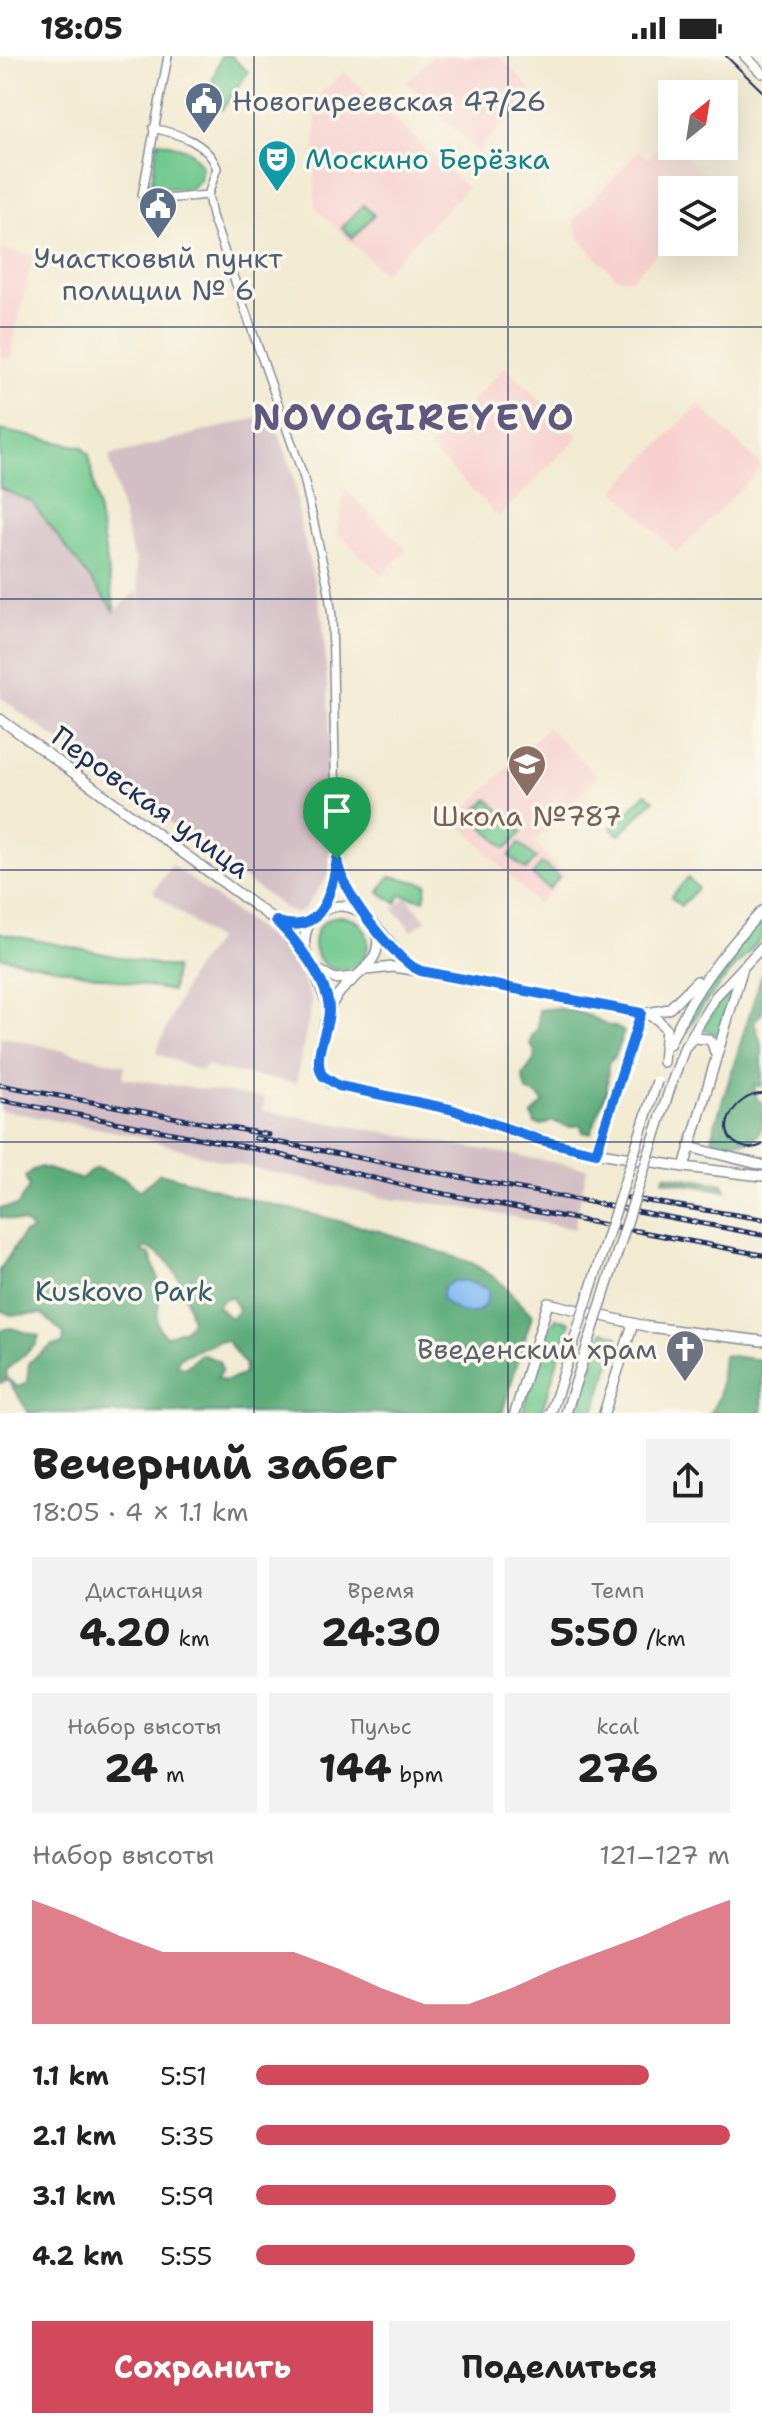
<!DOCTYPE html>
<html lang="ru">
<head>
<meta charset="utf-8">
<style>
  body { margin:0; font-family:"Shantell Sans",sans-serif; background:#f2f2f2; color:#222; height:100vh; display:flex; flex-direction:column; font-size:30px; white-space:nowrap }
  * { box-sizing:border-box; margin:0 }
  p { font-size:26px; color:#767676 }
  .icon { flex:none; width:44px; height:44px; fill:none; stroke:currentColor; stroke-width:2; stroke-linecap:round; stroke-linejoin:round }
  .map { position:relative; height:1357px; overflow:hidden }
  .side { display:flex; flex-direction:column; background:#fff; flex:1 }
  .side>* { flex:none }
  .needle { width:52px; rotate:30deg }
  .controls { position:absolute; left:658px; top:24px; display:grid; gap:16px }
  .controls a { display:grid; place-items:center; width:80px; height:80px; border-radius:0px; background:#fff; box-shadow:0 8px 32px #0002; font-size:40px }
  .pin { position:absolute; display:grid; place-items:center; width:68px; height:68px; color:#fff; margin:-82px -34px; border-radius:50% 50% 50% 0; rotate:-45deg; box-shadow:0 0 8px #0007 }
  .pin .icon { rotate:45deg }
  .round { display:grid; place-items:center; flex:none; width:84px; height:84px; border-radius:0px; background:#f2f2f2 }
  .headline { display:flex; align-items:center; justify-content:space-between; height:136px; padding:0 32px }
  h1 { font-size:44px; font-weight:700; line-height:60px }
  .stats { display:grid; grid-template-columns:repeat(3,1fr); gap:12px; height:136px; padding:8px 32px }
  .stats div { display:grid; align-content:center; border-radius:0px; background:#f2f2f2; text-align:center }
  .stats b { font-size:40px; font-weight:700 }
  .stats small { font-size:22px; font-weight:400 }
  .stats p { font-size:22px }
  .chart { height:224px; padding:16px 32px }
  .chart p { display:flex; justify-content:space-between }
  .chart svg { width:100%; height:144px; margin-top:8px; fill:#d1495b; opacity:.7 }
  .primary-button { display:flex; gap:16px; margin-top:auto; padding:16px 32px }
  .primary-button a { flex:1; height:92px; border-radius:0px; background:#d1495b; color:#fff; font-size:32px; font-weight:700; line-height:92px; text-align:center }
  .primary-button a+a { background:#f2f2f2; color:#222 }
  ul { padding:0 32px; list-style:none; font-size:26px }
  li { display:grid; grid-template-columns:128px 96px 1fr; align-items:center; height:60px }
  li i { height:20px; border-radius:10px; background:#d1495b }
  .status { display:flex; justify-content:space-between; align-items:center; height:56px; padding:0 40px; background:#fff; direction:ltr }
  .status svg { height:22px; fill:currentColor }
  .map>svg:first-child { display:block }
  .built { fill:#f7d0ce }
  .industrial { fill:#d2bec4 }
  .green { fill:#70c88e; stroke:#467c76; stroke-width:2 }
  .forest { fill:#5cac79; stroke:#3c6e6c; stroke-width:2; fill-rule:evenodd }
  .water { fill:#82bbf3; stroke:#4e75a8; stroke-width:2 }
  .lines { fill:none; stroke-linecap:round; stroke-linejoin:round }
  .minor-casing { stroke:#868c98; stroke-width:10 }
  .major-casing { stroke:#868c98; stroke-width:12 }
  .minor { stroke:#fff; stroke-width:7 }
  .major { stroke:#fff; stroke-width:9 }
  .tram { stroke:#1b2f5e; stroke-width:2 }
  .rail-casing { stroke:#1b2f5e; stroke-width:5 }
  .rail { stroke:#fbf7ec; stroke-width:2; stroke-dasharray:6; stroke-linecap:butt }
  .major-bridge-casing { stroke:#868c98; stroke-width:12; stroke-linecap:butt }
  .major-bridge { stroke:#fff; stroke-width:9 }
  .route-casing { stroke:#fff; stroke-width:16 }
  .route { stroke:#1a73e8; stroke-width:10 }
  .grid { fill:none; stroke:#1b2f5e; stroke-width:2; stroke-opacity:0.55 }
  .labels { text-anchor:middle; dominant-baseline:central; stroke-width:7; stroke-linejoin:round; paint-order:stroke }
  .service-label { font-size:28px; fill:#4e5e75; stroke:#fbf7ec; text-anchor:start }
  .culture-label { font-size:28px; fill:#0d838f; stroke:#fbf7ec; text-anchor:start }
  .street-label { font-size:28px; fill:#1b2f5e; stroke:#fbf7ec }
  .education-label { font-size:28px; fill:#785e54; stroke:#fbf7ec }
  .park-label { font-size:28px; fill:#355d6c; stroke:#fbf7ec }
  .worship-label { font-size:28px; fill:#5b616d; stroke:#fbf7ec; text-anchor:end }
  .district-label { font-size:36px; font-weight:bold; letter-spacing:2px; fill:#5f597f; stroke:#fbf7ec }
</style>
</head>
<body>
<div class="status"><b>18:05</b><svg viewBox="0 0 49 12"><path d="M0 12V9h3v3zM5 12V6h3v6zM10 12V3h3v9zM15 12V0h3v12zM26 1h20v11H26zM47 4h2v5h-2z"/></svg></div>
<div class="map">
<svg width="762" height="1357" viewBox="0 0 762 1357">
  <rect width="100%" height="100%" fill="#fbf7ec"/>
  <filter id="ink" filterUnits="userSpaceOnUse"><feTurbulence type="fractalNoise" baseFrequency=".0125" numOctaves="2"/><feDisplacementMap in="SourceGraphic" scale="16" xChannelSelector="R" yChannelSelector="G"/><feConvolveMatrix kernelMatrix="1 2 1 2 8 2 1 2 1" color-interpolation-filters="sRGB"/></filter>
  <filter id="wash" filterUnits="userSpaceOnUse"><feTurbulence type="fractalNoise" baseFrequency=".006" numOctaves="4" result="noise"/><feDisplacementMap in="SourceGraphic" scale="32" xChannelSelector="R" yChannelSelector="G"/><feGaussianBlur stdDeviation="1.8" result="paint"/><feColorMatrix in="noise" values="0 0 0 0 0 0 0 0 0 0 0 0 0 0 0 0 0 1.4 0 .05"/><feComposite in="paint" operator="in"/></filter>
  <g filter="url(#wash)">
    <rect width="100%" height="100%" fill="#f2ead1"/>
    <g class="built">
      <polygon points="432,0 498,0 533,34 478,95 407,27"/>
      <polygon points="344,15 467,132 383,217 315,152 316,43"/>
      <polygon points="667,82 672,90 675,90 719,132 672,134 672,181 632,223 617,222 579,183 573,165 639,95 647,103"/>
      <polygon points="0,193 33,200 10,303 0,300"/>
      <polygon points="505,310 578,381 499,461 429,391"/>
      <polygon points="699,348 762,411 677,497 615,434"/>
      <polygon points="345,433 407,494 382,519 337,476"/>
      <polygon points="547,671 597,720 534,786 565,819 537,848 456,764"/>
    </g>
    <g class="industrial">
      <polygon points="272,358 293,417 301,471 323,564 329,661 329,819 304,853 296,857 287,854 0,641 0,432 31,446 115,556 137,534 143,571 135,501 133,501 109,400"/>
      <polygon points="172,809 280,890 300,918 312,946 296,1027 214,1013 209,1009 203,1011 202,1016 156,997 188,923 216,884 153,836"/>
      <polygon points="407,841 426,864 412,875 393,852"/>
      <polygon points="0,980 125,1009 123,1022 265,1042 263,1055 587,1112 574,1173 456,1150 389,1143 214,1103 134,1079 0,1054"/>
    </g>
    <g class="green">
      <polygon points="221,0 231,0 248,16 222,54 206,44"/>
      <polygon points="158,85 184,92 192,97 202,109 200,124 190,133 151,131"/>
      <polygon points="363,149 374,159 353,182 342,172"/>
      <polygon points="0,374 82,391 89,399 115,556 32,446 0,432"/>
      <polygon points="646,737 654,744 619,779 611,772"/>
      <polygon points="488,743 522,776 506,793 472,760"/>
      <polygon points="519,787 536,802 526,814 509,800"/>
      <polygon points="542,807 559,821 549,833 532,819"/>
      <polygon points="390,820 427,828 424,844 401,839 396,847 379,836"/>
      <polygon points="688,822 698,832 681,850 671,841"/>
      <circle cx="341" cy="887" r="27"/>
      <path d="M762,865V882C733,913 705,942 684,980L681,978C702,934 728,900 762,865Z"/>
      <polygon points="0,877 175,912 172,935 0,901"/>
      <polygon points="731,931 733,932 717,982 712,976 701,974"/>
      <polygon points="556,1262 570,1266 541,1357 522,1357 547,1276"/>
      <polygon points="603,1275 618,1280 594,1357 577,1357"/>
    </g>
    <g class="forest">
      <polygon points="762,918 762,957 754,965 762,990 762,1030 754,1030 757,1043 762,1047 762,1070 758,1079 750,1085 716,1087 711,1082"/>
      <path d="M556,952C576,956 584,955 600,966C609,972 616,968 624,976L614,1001L608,1008L607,1034L591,1077L583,1076L581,1069L569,1071L552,1065L543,1069L535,1068L532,1059L544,1046L537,1039L528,1036L524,1028L523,1019L534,1004L535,995L530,988L532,979L538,972L539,954Z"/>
      <path d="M41,1111L80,1123L96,1112L125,1123L140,1135L160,1117L208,1130L230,1138L380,1175L472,1207L498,1224L532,1259L502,1357H29L8,1324L0,1327V1274L11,1272L39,1280L36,1289L7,1313L6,1322L18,1331L27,1326L29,1306L53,1289L63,1288L64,1278L42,1258L11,1259L0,1254V1214L23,1178L32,1175L25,1167L0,1161V1152L17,1150L29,1131L25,1121L32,1114ZM145,1191C178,1203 184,1234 192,1265L185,1273L166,1280C148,1265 163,1250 160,1230C158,1222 153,1208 150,1198L142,1195ZM453,1225H466L488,1233C489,1265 458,1262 442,1243ZM232,1241L239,1255L231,1262L217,1251L223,1243ZM218,1285H227L245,1309L243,1319L225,1325L217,1322L222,1314L219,1305L201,1298L186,1311L176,1309L180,1301Z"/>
      <polygon points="665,1119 723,1128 726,1135 663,1124"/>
      <polygon points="723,1299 762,1304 762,1357 710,1357 719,1341"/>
    </g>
    <path class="water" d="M453,1225H466L488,1233C489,1265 458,1262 442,1243L443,1232Z"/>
  </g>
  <g filter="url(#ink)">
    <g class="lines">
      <defs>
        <g id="minor">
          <polyline points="168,0 142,140 165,143 208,139"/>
          <path d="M153,72C179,78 207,86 217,112L208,139L212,160L304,422L328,531L332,560L337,803L332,830L321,855"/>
          <polyline points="338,810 346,828 366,858"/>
        </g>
        <g id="major">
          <polyline points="745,0 762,17"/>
          <polyline points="0,663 276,865 313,911 329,953"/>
          <polyline points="279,866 294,869 311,864"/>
          <path d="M375,871C389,911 346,919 331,949C323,965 322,988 318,1006L319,1014L330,1027L450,1053L570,1092L684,1111L762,1120"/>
          <path d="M307,899C303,889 304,878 309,868C313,861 321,855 329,852C368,838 388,897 418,913"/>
          <polyline points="316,913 335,923 354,921"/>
          <polyline points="366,914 393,911 421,915 647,958 658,964 666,973 663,1006"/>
          <polyline points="648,957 669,953 697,925"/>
          <path d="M669,989C693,935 722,898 762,855"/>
          <polyline points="685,991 716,940 762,891"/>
          <polyline points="671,1029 685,991 693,982 708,983 712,987 715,996"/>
          <polyline points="689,1091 762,1109"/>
          <polyline points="596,1097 641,957"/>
          <polyline points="684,1111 743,911"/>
          <polyline points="515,1357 548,1247 649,1271 762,1285"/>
          <polyline points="604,1357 633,1268"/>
        </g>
      </defs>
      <use href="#minor" class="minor-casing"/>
      <use href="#major" class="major-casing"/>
      <use href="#minor" class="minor"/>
      <use href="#major" class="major"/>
      <g class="tram">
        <polyline points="726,0 762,35"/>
        <path d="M762,1038C735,1037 709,1081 744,1091C751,1093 756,1092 762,1089"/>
      </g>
      <defs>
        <g id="rail">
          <polyline points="0,1029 269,1079"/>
          <polyline points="0,1044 256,1093 414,1132 762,1199"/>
          <polyline points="255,1082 762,1179"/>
          <polyline points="628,1142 762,1163"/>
        </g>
      </defs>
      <use href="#rail" class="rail-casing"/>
      <use href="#rail" class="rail"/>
      <defs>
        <g id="major-bridge">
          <polyline points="551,1357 657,1025"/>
          <polyline points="566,1357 671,1029"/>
        </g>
      </defs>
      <use href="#major-bridge" class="major-bridge-casing"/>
      <use href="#major-bridge" class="major-bridge"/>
    </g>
  </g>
  <g class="lines" filter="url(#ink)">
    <defs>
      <path id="route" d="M337,803C341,836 386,891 413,911L421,915L641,957L596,1097L540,1084L450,1053L339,1030L323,1020C311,1001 329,975 329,954C329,926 295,883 276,865C321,882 332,837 337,803Z"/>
    </defs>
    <use href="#route" class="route-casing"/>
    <use href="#route" class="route"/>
  </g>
  <path class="grid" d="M254,0V1357M508,0V1357M0,271H762M0,543H762M0,814H762M0,1086H762"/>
  <defs>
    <symbol id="civic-pin" viewBox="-11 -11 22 30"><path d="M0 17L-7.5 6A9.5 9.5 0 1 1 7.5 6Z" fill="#5c6f8a" stroke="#fbf7ec"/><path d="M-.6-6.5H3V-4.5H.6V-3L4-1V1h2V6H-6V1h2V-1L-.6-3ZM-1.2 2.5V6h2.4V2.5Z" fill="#fff"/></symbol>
    <symbol id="theatre-pin" viewBox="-11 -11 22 30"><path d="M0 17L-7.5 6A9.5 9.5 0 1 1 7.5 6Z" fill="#0f9aa8" stroke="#fbf7ec"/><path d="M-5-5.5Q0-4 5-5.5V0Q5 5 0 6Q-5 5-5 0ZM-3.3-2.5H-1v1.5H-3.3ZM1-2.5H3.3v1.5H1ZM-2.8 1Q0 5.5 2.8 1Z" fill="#fff"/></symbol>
    <symbol id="school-pin" viewBox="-11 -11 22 30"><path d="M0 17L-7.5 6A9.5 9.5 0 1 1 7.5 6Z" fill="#8d6e63" stroke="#fbf7ec"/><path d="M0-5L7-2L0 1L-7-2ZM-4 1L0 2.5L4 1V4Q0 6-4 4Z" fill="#fff"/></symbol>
    <symbol id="church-pin" viewBox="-11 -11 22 30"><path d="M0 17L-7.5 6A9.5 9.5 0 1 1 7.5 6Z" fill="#6b7280" stroke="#fbf7ec"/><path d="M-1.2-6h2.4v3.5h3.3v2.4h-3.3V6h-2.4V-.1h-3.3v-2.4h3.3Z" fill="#fff"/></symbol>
  </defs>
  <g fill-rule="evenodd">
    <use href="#civic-pin" x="182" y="23" width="44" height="60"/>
    <use href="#theatre-pin" x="255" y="81" width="44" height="60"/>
    <use href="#civic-pin" x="136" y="128" width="44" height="60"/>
    <use href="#school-pin" x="505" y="686" width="44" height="60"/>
    <use href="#church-pin" x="663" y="1271" width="44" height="60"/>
  </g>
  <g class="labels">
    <g class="service-label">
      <text x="232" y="45">Новогиреевская 47/26</text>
      <text x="158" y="202" text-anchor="middle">Участковый пункт<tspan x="158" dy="32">полиции № 6</tspan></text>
    </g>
    <g class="culture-label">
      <text x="305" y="103">Москино Берёзка</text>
    </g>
    <g class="street-label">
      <text transform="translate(151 746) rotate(36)">Перовская улица</text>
    </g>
    <g class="education-label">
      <text x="527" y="760">Школа №787</text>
    </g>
    <g class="park-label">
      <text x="124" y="1235">Kuskovo Park</text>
    </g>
    <g class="worship-label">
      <text x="657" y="1293">Введенский храм</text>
    </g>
    <g class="district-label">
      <text x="414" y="361">NOVOGIREYEVO</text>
    </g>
  </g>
</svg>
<div class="controls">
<a><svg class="needle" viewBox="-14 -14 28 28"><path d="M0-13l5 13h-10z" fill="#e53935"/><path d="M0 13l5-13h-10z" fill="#767676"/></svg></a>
<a><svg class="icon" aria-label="layers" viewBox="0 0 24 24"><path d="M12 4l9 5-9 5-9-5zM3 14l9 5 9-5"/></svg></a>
</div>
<div class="pin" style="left:337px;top:803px;background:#1e9e55"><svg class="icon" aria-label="arrive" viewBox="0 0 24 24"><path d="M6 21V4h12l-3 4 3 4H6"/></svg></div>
</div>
<section class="side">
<div class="headline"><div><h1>Вечерний забег</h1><p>18:05 · 4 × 1.1 km</p></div><a class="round"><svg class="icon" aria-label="share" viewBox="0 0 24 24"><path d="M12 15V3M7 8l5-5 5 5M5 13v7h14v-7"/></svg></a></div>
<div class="stats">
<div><p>Дистанция</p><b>4.20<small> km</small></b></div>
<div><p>Время</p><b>24:30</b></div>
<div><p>Темп</p><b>5:50<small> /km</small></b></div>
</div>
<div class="stats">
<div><p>Набор высоты</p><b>24<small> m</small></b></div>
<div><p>Пульс</p><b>144<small> bpm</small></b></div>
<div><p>kcal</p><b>276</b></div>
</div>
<div class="chart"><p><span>Набор высоты</span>121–127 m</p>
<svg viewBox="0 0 160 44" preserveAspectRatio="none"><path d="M0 44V6L10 11L20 17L30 22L40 22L50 22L60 22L70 27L80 33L90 38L100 38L110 33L120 27L130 22L140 17L150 11L160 6V44z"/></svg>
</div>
<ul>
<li><b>1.1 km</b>5:51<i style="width:83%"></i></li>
<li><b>2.1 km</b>5:35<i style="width:100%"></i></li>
<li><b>3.1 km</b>5:59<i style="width:76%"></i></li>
<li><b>4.2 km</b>5:55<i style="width:80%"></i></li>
</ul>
<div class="primary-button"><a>Сохранить</a><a>Поделиться</a></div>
</section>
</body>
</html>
